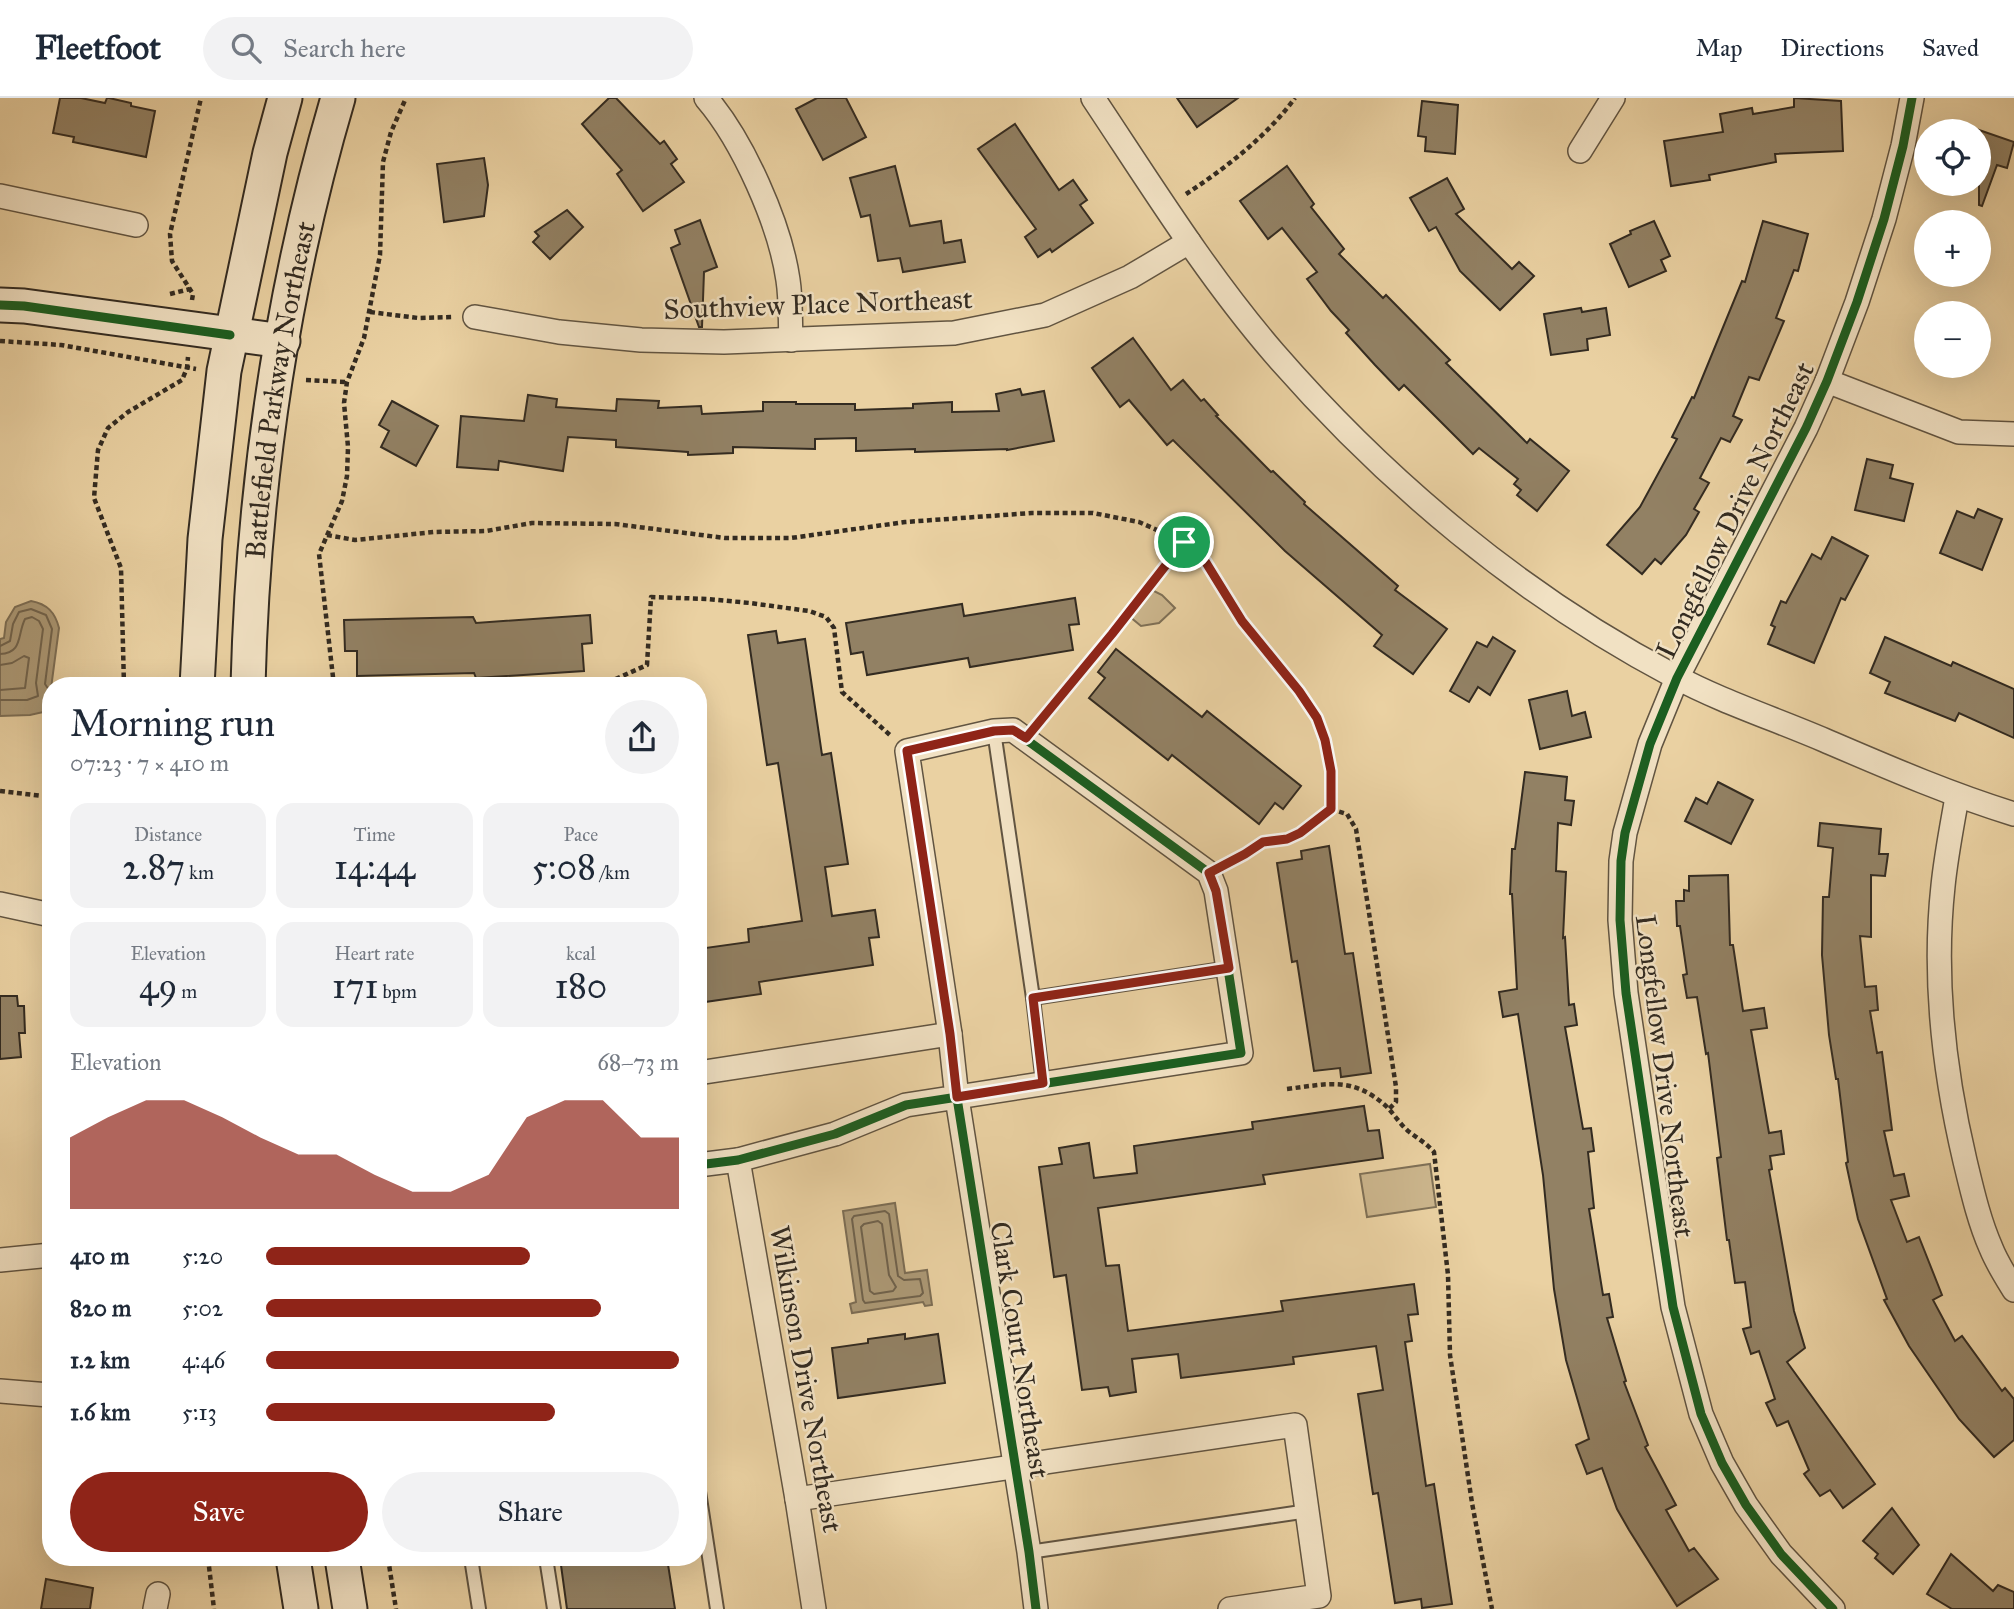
<!DOCTYPE html>
<html lang="en">
<head>
<meta charset="utf-8">
<style>
  body { margin:0; font-family:"IM FELL Great Primer",serif; background:#f2f2f3; color:#1f2937; height:100vh; display:flex; flex-direction:column; font-size:26px; white-space:nowrap }
  * { box-sizing:border-box; margin:0 }
  p { font-size:23px; color:#747a83 }
  .icon { flex:none; width:38px; height:38px; fill:none; stroke:currentColor; stroke-width:2; stroke-linecap:round; stroke-linejoin:round }
  .map { position:relative; flex:1; overflow:hidden }
  .drawer { position:absolute; left:42px; top:579px; width:665px; height:889px; display:flex; flex-direction:column; background:#fff; border-radius:28px; box-shadow:0 7px 28px #0002 }
  .drawer>* { flex:none }
  .controls { position:absolute; left:1914px; top:21px; display:grid; gap:14px }
  .controls a { display:grid; place-items:center; width:77px; height:77px; border-radius:50%; background:#fff; box-shadow:0 7px 28px #0002; font-size:35px }
  .pin { position:absolute; display:grid; place-items:center; width:60px; height:60px; color:#fff; margin:-30px; border:4px solid #fff; border-radius:50%; box-shadow:0 2px 7px #0007 }
  .round { display:grid; place-items:center; flex:none; width:74px; height:74px; border-radius:37px; background:#f2f2f3 }
  .headline { display:flex; align-items:center; justify-content:space-between; height:119px; padding:0 28px }
  h1 { font-size:38px; font-weight:600; line-height:52px }
  .stats { display:grid; grid-template-columns:repeat(3,1fr); gap:10px; height:119px; padding:7px 28px }
  .stats div { display:grid; align-content:center; border-radius:18px; background:#f2f2f3; text-align:center }
  .stats b { font-size:35px; font-weight:600 }
  .stats small { font-size:19px; font-weight:400 }
  .stats p { font-size:19px }
  .chart { height:196px; padding:14px 28px }
  .chart p { display:flex; justify-content:space-between }
  .chart svg { width:100%; height:126px; margin-top:7px; fill:#8f2418; opacity:.7 }
  .button { display:flex; gap:14px; margin-top:auto; padding:14px 28px }
  .button a { flex:1; height:80px; border-radius:42px; background:#8f2418; color:#fff; font-size:28px; font-weight:600; line-height:80px; text-align:center }
  .button a+a { background:#f2f2f3; color:#1f2937 }
  ul { padding:0 28px; list-style:none; font-size:23px }
  li { display:grid; grid-template-columns:112px 84px 1fr; align-items:center; height:52px }
  li i { height:18px; border-radius:9px; background:#8f2418 }
  header { display:flex; align-items:center; gap:42px; box-sizing:border-box; height:98px; padding:0 35px; background:#fff; border-bottom:2px solid #e0e1e3 }
  header strong { font-size:33px }
  nav { display:flex; gap:38px; margin-inline-start:auto; font-size:24px }
  .search { width:490px; height:63px; background:#f2f2f3; display:flex; align-items:center; gap:18px; box-sizing:border-box; padding:0 24px; border-radius:38px; color:#747a83; font-size:26px }
  .map>svg:first-child { display:block }
  .green { fill:#cbb58c; stroke:#7f7056; stroke-width:2 }
  .water { fill:#ac9976; stroke:#7c6d54; stroke-width:2 }
  .lines { fill:none; stroke-linecap:round; stroke-linejoin:round }
  .shore { stroke:#70624c; stroke-width:2 }
  .building { fill:#928164; stroke:#332b21; stroke-width:2 }
  .lane-casing { stroke:#615441; stroke-width:16 }
  .street-casing { stroke:#615441; stroke-width:26 }
  .secondary-casing { stroke:#332b21; stroke-width:37 }
  .path { stroke:#332b21; stroke-width:4.5; stroke-dasharray:5 3.5; stroke-linecap:butt }
  .lane { stroke:#f1e1c3; stroke-width:12 }
  .street { stroke:#f1e1c3; stroke-width:23 }
  .secondary { stroke:#f1e1c3; stroke-width:33 }
  .cycleway-casing { stroke:#f1e1c3; stroke-width:13 }
  .cycleway { stroke:#1b5e20; stroke-width:9 }
  .route-casing { stroke:#fff; stroke-width:14 }
  .route { stroke:#8f2418; stroke-width:9 }
  .labels { text-anchor:middle; dominant-baseline:central; stroke-width:5; stroke-linejoin:round; paint-order:stroke }
  .street-label { font-size:28px; fill:#332b21; stroke:#f1e1c3 }
</style>
</head>
<body>
<header>
<strong>Fleetfoot</strong>
<div class="search"><svg class="icon" aria-label="search" viewBox="0 0 24 24"><circle cx="10" cy="10" r="6"/><path d="M15 15l6 6"/></svg>Search here</div>
<nav><a>Map</a><a>Directions</a><a>Saved</a></nav>
</header>
<div class="map">
<svg width="2014" height="1511" viewBox="0 0 2014 1511">
  <rect width="100%" height="100%" fill="#ead1a2"/>
  <filter id="stains"><feTurbulence type="fractalNoise" baseFrequency=".00286" numOctaves="4"/><feColorMatrix values="0 0 0 0 .2 0 0 0 0 .09 0 0 0 0 .02 0 0 0 .5 -.17"/></filter>
  <radialGradient id="worn" r=".72"><stop offset=".6" stop-color="#630" stop-opacity="0"/><stop offset="1" stop-color="#630" stop-opacity=".3"/></radialGradient>
  <g class="green">
    <polygon points="1150,491 1162,497 1175,510 1159,525 1141,528 1129,518"/>
    <polygon points="1430,1066 1436,1109 1367,1119 1360,1076"/>
  </g>
  <g class="water">
    <path d="M31,503C47,506 55,514 59,530L48,613L30,617L0,618V541L4,540L6,524L15,509Z"/>
    <polygon points="895,1105 905,1175 927,1172 932,1207 925,1208 923,1204 852,1215 850,1206 856,1204 843,1113"/>
  </g>
  <g class="lines">
    <g class="shore">
      <polyline points="0,548 10,543 13,526 19,514 31,511 46,517 52,531 45,586 51,595"/>
      <path d="M0,556C23,555 17,537 25,521L32,519L39,523L43,531L36,585L38,598L27,602H0"/>
      <polyline points="0,567 12,565 24,558 29,560 25,590 0,592"/>
      <polygon points="885,1113 889,1116 898,1178 904,1182 920,1181 923,1195 920,1198 865,1205 863,1202 852,1121 854,1118"/>
      <polygon points="878,1123 882,1126 889,1177 896,1189 893,1193 874,1196 870,1193 861,1129 864,1126"/>
    </g>
  </g>
  <g class="building">
    <polygon points="60,0 81,0 105,5 107,0 109,0 131,5 131,8 155,13 146,59 73,44 74,39 53,35"/>
    <polygon points="609,0 616,0 660,46 664,43 677,61 671,66 684,84 643,113 617,76 622,72 582,26"/>
    <polygon points="817,0 846,0 866,39 823,62 796,11"/>
    <polygon points="1177,0 1238,0 1197,29"/>
    <polygon points="1794,0 1841,3 1843,53 1775,56 1776,64 1709,77 1710,82 1671,88 1664,43 1723,34 1720,16 1752,10 1753,16 1794,9"/>
    <polygon points="1422,3 1458,7 1455,56 1425,53 1426,39 1418,38"/>
    <polygon points="1015,26 1059,92 1073,82 1087,102 1080,107 1093,125 1052,154 1050,151 1038,159 1025,139 1036,131 978,51"/>
    <polygon points="1979,32 2014,44 2007,70 1997,67 1982,108 1979,107"/>
    <polygon points="484,60 488,87 484,118 444,124 437,66"/>
    <polygon points="895,68 910,128 941,123 944,145 961,142 965,164 903,174 900,160 878,163 870,117 861,119 850,80"/>
    <polygon points="1287,68 1314,106 1311,109 1344,151 1339,156 1383,200 1386,197 1450,262 1446,265 1527,345 1530,341 1569,373 1537,413 1517,397 1521,392 1514,386 1518,381 1479,350 1473,356 1404,287 1399,292 1375,267 1346,235 1349,232 1331,213 1307,181 1317,174 1282,130 1268,141 1240,103"/>
    <polygon points="1447,80 1464,111 1456,116 1512,171 1519,164 1534,178 1500,212 1460,173 1436,129 1429,133 1410,100"/>
    <polygon points="567,112 583,129 550,161 533,144 539,138 535,134"/>
    <polygon points="700,122 717,169 704,174 702,229 699,229 671,150 680,146 675,132"/>
    <polygon points="1654,123 1670,158 1661,162 1666,173 1629,189 1610,146 1631,136 1630,133"/>
    <polygon points="1763,123 1808,136 1798,173 1794,172 1776,220 1784,223 1759,282 1749,279 1733,318 1742,322 1730,344 1721,340 1700,380 1709,385 1694,411 1699,414 1686,437 1661,466 1655,461 1642,476 1607,447 1640,409 1677,341 1672,339 1692,299 1694,300 1742,183 1745,184"/>
    <polygon points="1581,210 1582,214 1606,210 1610,237 1587,241 1588,252 1551,257 1544,216"/>
    <polygon points="1133,240 1171,292 1183,282 1201,303 1204,301 1218,317 1216,318 1271,374 1273,373 1305,404 1304,406 1398,488 1395,492 1447,531 1413,576 1374,548 1382,537 1285,453 1173,342 1167,347 1129,302 1120,309 1092,270"/>
    <polygon points="1020,291 1022,297 1044,293 1054,343 1007,352 1007,351 915,354 915,351 856,353 856,340 815,341 815,351 733,349 733,355 688,357 688,354 616,349 616,342 568,339 563,373 499,363 498,372 457,369 461,318 524,323 528,297 557,301 556,309 616,313 617,301 659,303 658,310 701,308 702,316 763,313 763,304 796,304 796,306 855,306 855,312 913,310 913,306 952,304 952,314 999,313 996,296"/>
    <polygon points="392,303 438,328 416,368 381,349 389,333 379,327"/>
    <polygon points="1867,361 1893,367 1890,380 1913,386 1904,423 1855,412"/>
    <polygon points="1978,411 2002,421 1982,472 1940,455 1957,413 1974,420"/>
    <polygon points="1832,439 1868,458 1845,502 1841,500 1814,565 1768,546 1775,529 1771,527 1781,503 1786,505 1812,456 1821,461"/>
    <polygon points="1075,500 1079,526 1069,527 1073,552 970,569 968,560 867,577 863,554 851,556 846,525 962,506 964,518"/>
    <polygon points="590,517 592,545 582,546 584,573 476,580 474,575 357,578 357,553 345,553 344,522 473,519 476,525"/>
    <polygon points="776,533 778,545 805,541 822,657 831,655 848,766 825,769 832,818 875,812 879,839 869,840 873,867 759,884 761,896 698,905 698,851 749,844 748,831 802,823 778,665 767,667 748,537"/>
    <polygon points="1493,539 1515,553 1490,597 1478,589 1469,604 1450,593 1477,544 1487,549"/>
    <polygon points="1885,539 1951,568 1953,564 2014,591 2014,640 1959,615 1955,623 1885,595 1890,584 1870,575"/>
    <polygon points="1116,551 1202,619 1207,613 1301,688 1283,711 1275,705 1259,726 1172,657 1168,662 1089,600 1105,580 1098,574"/>
    <polygon points="1567,593 1572,618 1585,614 1591,639 1540,651 1529,602"/>
    <polygon points="1525,674 1567,679 1565,702 1574,703 1571,727 1558,725 1556,773 1566,774 1563,840 1565,839 1569,907 1574,906 1577,927 1565,929 1583,1031 1591,1030 1594,1053 1588,1054 1594,1110 1589,1111 1603,1197 1609,1196 1613,1219 1607,1220 1626,1283 1624,1284 1648,1347 1645,1349 1676,1407 1666,1412 1689,1453 1694,1450 1718,1481 1677,1508 1629,1432 1617,1411 1602,1370 1587,1376 1576,1347 1589,1341 1566,1262 1554,1191 1543,1077 1518,916 1503,919 1499,894 1517,891 1512,796 1510,796 1512,751 1515,751"/>
    <polygon points="1718,684 1753,702 1731,746 1685,723 1696,700 1707,706"/>
    <polygon points="1820,725 1881,731 1879,756 1888,756 1885,778 1871,777 1871,839 1860,838 1865,889 1876,888 1878,912 1870,913 1877,955 1882,954 1892,1032 1884,1033 1894,1078 1904,1076 1909,1098 1891,1102 1907,1144 1919,1139 1942,1197 1933,1202 1955,1243 1962,1238 2002,1293 2005,1290 2014,1301 2014,1342 1994,1359 1959,1321 1909,1248 1884,1202 1887,1201 1858,1121 1846,1065 1848,1064 1838,981 1836,981 1829,937 1822,857 1823,799 1829,799 1833,750 1818,748"/>
    <polygon points="1329,748 1345,856 1353,855 1371,975 1341,979 1340,970 1314,973 1297,863 1292,864 1277,765 1302,761 1301,753"/>
    <polygon points="1728,777 1730,847 1733,847 1743,913 1764,910 1767,930 1751,932 1769,1035 1781,1033 1784,1056 1770,1058 1772,1071 1769,1072 1794,1213 1805,1250 1787,1264 1875,1386 1843,1410 1830,1392 1820,1398 1804,1376 1809,1372 1788,1323 1777,1328 1766,1305 1775,1301 1759,1253 1751,1256 1743,1231 1751,1229 1745,1184 1735,1185 1729,1142 1727,1142 1717,1060 1721,1059 1708,955 1706,956 1697,899 1687,900 1683,877 1687,876 1680,828 1677,828 1676,803 1684,803 1684,792 1689,793 1689,778"/>
    <polygon points="0,898 17,898 18,908 24,908 25,935 19,935 21,959 0,961"/>
    <polygon points="1364,1008 1368,1033 1379,1032 1383,1060 1263,1077 1265,1086 1098,1110 1106,1168 1119,1167 1128,1233 1283,1213 1281,1203 1414,1186 1418,1216 1408,1217 1412,1243 1405,1244 1426,1388 1434,1386 1452,1506 1422,1510 1421,1501 1395,1505 1378,1395 1373,1396 1358,1296 1383,1292 1376,1248 1293,1259 1294,1266 1181,1280 1178,1256 1132,1261 1136,1294 1110,1298 1108,1289 1082,1292 1066,1177 1054,1179 1039,1069 1062,1066 1059,1050 1089,1045 1094,1080 1137,1075 1134,1048 1253,1031 1252,1024"/>
    <polygon points="905,1236 905,1241 938,1236 945,1285 838,1300 832,1250 868,1245 868,1241"/>
    <polygon points="1892,1410 1919,1447 1893,1476 1875,1460 1878,1456 1863,1443"/>
    <polygon points="1951,1456 1993,1493 1998,1487 2014,1494 2014,1511 1952,1511 1927,1496"/>
    <polygon points="560,1460 667,1460 675,1511 567,1511"/>
    <polygon points="46,1481 93,1490 90,1511 41,1511"/>
  </g>
  <g class="lines">
    <defs>
      <g id="lane">
        <polyline points="994,633 1033,900 1229,870"/>
        <polyline points="1033,900 1043,986"/>
        <polyline points="698,1387 717,1511"/>
        <polyline points="1029,1454 1308,1413"/>
        <polyline points="471,1460 479,1511"/>
        <polyline points="546,1460 554,1511"/>
      </g>
      <g id="street">
        <path d="M706,0C743,43 780,126 788,182C791,201 790,222 791,242"/>
        <path d="M1093,0C1151,87 1206,176 1274,255C1387,385 1522,498 1674,578C1720,603 1775,621 1824,642C1887,669 1949,696 2014,716"/>
        <polyline points="1580,53 1613,0"/>
        <polyline points="0,98 136,127"/>
        <polyline points="475,219 559,234 641,242 724,244 954,235 1045,217 1130,179 1189,144"/>
        <polyline points="1827,283 1959,334 2014,336"/>
        <path d="M1957,699C1952,728 1946,758 1943,788C1933,880 1944,974 1965,1063C1972,1092 1979,1123 1991,1150C1997,1165 2006,1179 2014,1192"/>
        <polyline points="0,806 51,817"/>
        <polyline points="698,975 950,936"/>
        <polyline points="738,1062 797,1401 814,1511"/>
        <polyline points="698,1067 738,1062 835,1036 906,1007 1241,955 1216,793 1209,775 1013,632 994,633 907,653 950,936 957,1000 1029,1454 1036,1511"/>
        <polyline points="0,1162 51,1157"/>
        <polyline points="0,1293 49,1297"/>
        <polyline points="797,1401 1295,1327 1319,1498 1230,1511"/>
        <polyline points="155,1511 158,1496"/>
        <polyline points="1833,1511 1781,1456 1746,1407 1722,1365 1701,1316 1673,1209 1626,895 1620,822 1621,763 1625,735 1650,646 1677,580 1806,330 1827,283 1857,204 1884,121 1903,48 1912,0"/>
      </g>
      <g id="secondary">
        <polyline points="0,207 24,208 283,243"/>
        <polyline points="197,588 205,441 224,273 270,55 285,0"/>
        <path id="s1" d="M248,588C253,390 282,190 338,0"/>
        <polyline points="293,1460 301,1511"/>
        <polyline points="342,1460 350,1511"/>
      </g>
    </defs>
    <use href="#lane" class="lane-casing"/>
    <use href="#street" class="street-casing"/>
    <use href="#secondary" class="secondary-casing"/>
    <g class="path">
      <path d="M1186,96C1226,70 1267,38 1295,0"/>
      <polyline points="170,196 190,191"/>
      <polyline points="192,202 193,196 172,163 170,136 201,0"/>
      <polyline points="370,214 418,220 453,219"/>
      <polyline points="0,243 61,247 196,271"/>
      <polyline points="306,282 347,284"/>
      <polyline points="327,437 355,442 434,434 486,433 532,425 615,426 725,440 791,440 905,424 1032,415 1093,415 1139,424 1184,444 1112,536 1040,622"/>
      <polyline points="1184,444 1204,463 1242,523 1299,593 1317,620 1325,642 1331,673 1331,711 1300,735 1287,741 1263,744 1229,765"/>
      <polyline points="124,588 121,470 94,400 98,352 108,330 128,314 182,282 187,270 188,259"/>
      <polyline points="334,588 319,456 342,403 347,378 348,349 344,305 347,284 364,240 380,157 383,64 391,34 406,0"/>
      <polyline points="600,588 647,567 651,499 707,501 750,505 809,513 826,519 834,530 842,594 891,638"/>
      <polyline points="0,693 51,699"/>
      <polyline points="1331,711 1347,716 1356,731 1396,989 1396,1004 1389,1011"/>
      <path d="M1287,991C1328,986 1352,978 1386,1008C1394,1016 1400,1026 1408,1033C1417,1040 1426,1045 1434,1054L1448,1177L1450,1257L1472,1405L1492,1511"/>
      <polyline points="208,1460 214,1511"/>
      <polyline points="388,1460 396,1511"/>
    </g>
    <use href="#lane" class="lane"/>
    <use href="#street" class="street"/>
    <use href="#secondary" class="secondary"/>
    <defs>
      <g id="cycleway">
        <polyline points="0,207 24,208 230,237"/>
        <polyline points="698,1067 738,1062 835,1036 906,1007 1241,955 1216,793 1209,775 1013,632 994,633 907,653 950,936 957,1000 1029,1454 1036,1511"/>
        <polyline points="1833,1511 1781,1456 1746,1407 1722,1365 1701,1316 1673,1209 1626,895 1620,822 1621,763 1625,735 1650,646 1677,580 1806,330 1827,283 1857,204 1884,121 1903,48 1912,0"/>
      </g>
    </defs>
    <use href="#cycleway" class="cycleway-casing"/>
    <use href="#cycleway" class="cycleway"/>
  </g>
  <g class="lines">
    <defs>
      <polygon id="route" points="1184,444 1205,463 1242,523 1299,593 1317,620 1325,642 1331,673 1331,711 1300,735 1287,741 1263,744 1245,756 1209,775 1216,793 1229,870 1033,900 1043,985 957,999 950,936 907,653 994,633 1013,632 1026,640 1112,536"/>
    </defs>
    <use href="#route" class="route-casing"/>
    <use href="#route" class="route"/>
  </g>
  <g class="labels">
    <g class="street-label">
      <text transform="translate(818 206) rotate(-2)">Southview Place Northeast</text>
      <text stroke="none"><textPath href="#s1" startOffset="298">Battlefield Parkway Northeast</textPath></text>
      <text transform="translate(1735 412) rotate(-64)">Longfellow Drive Northeast</text>
      <text transform="translate(1665 978) rotate(83)">Longfellow Drive Northeast</text>
      <text transform="translate(1020 1252) rotate(81)">Clark Court Northeast</text>
      <text transform="translate(806 1281) rotate(80)">Wilkinson Drive Northeast</text>
    </g>
  </g>
  <rect width="100%" height="100%" filter="url(#stains)"/>
  <rect width="100%" height="100%" fill="url(#worn)"/>
</svg>
<div class="controls">
<a><svg class="icon" aria-label="locate" viewBox="0 0 24 24"><circle cx="12" cy="12" r="6"/><path d="M12 2v4M12 18v4M2 12h4M18 12h4"/></svg></a>
<a>+</a>
<a>−</a>
</div>
<div class="pin" style="left:1184px;top:444px;background:#1e9e55"><svg class="icon" aria-label="arrive" viewBox="0 0 24 24"><path d="M6 21V4h12l-3 4 3 4H6"/></svg></div>
<section class="drawer">
<div class="headline"><div><h1>Morning run</h1><p>07:23 · 7 × 410 m</p></div><a class="round"><svg class="icon" aria-label="share" viewBox="0 0 24 24"><path d="M12 15V3M7 8l5-5 5 5M5 13v7h14v-7"/></svg></a></div>
<div class="stats">
<div><p>Distance</p><b>2.87<small> km</small></b></div>
<div><p>Time</p><b>14:44</b></div>
<div><p>Pace</p><b>5:08<small> /km</small></b></div>
</div>
<div class="stats">
<div><p>Elevation</p><b>49<small> m</small></b></div>
<div><p>Heart rate</p><b>171<small> bpm</small></b></div>
<div><p>kcal</p><b>180</b></div>
</div>
<div class="chart"><p><span>Elevation</span>68–73 m</p>
<svg viewBox="0 0 160 44" preserveAspectRatio="none"><path d="M0 44V19L10 12L20 6L30 6L40 12L50 19L60 25L70 25L80 32L90 38L100 38L110 32L120 12L130 6L140 6L150 19L160 19V44z"/></svg>
</div>
<ul>
<li><b>410 m</b>5:20<i style="width:64%"></i></li>
<li><b>820 m</b>5:02<i style="width:81%"></i></li>
<li><b>1.2 km</b>4:46<i style="width:100%"></i></li>
<li><b>1.6 km</b>5:13<i style="width:70%"></i></li>
</ul>
<div class="button"><a>Save</a><a>Share</a></div>
</section>
</div>
</body>
</html>
